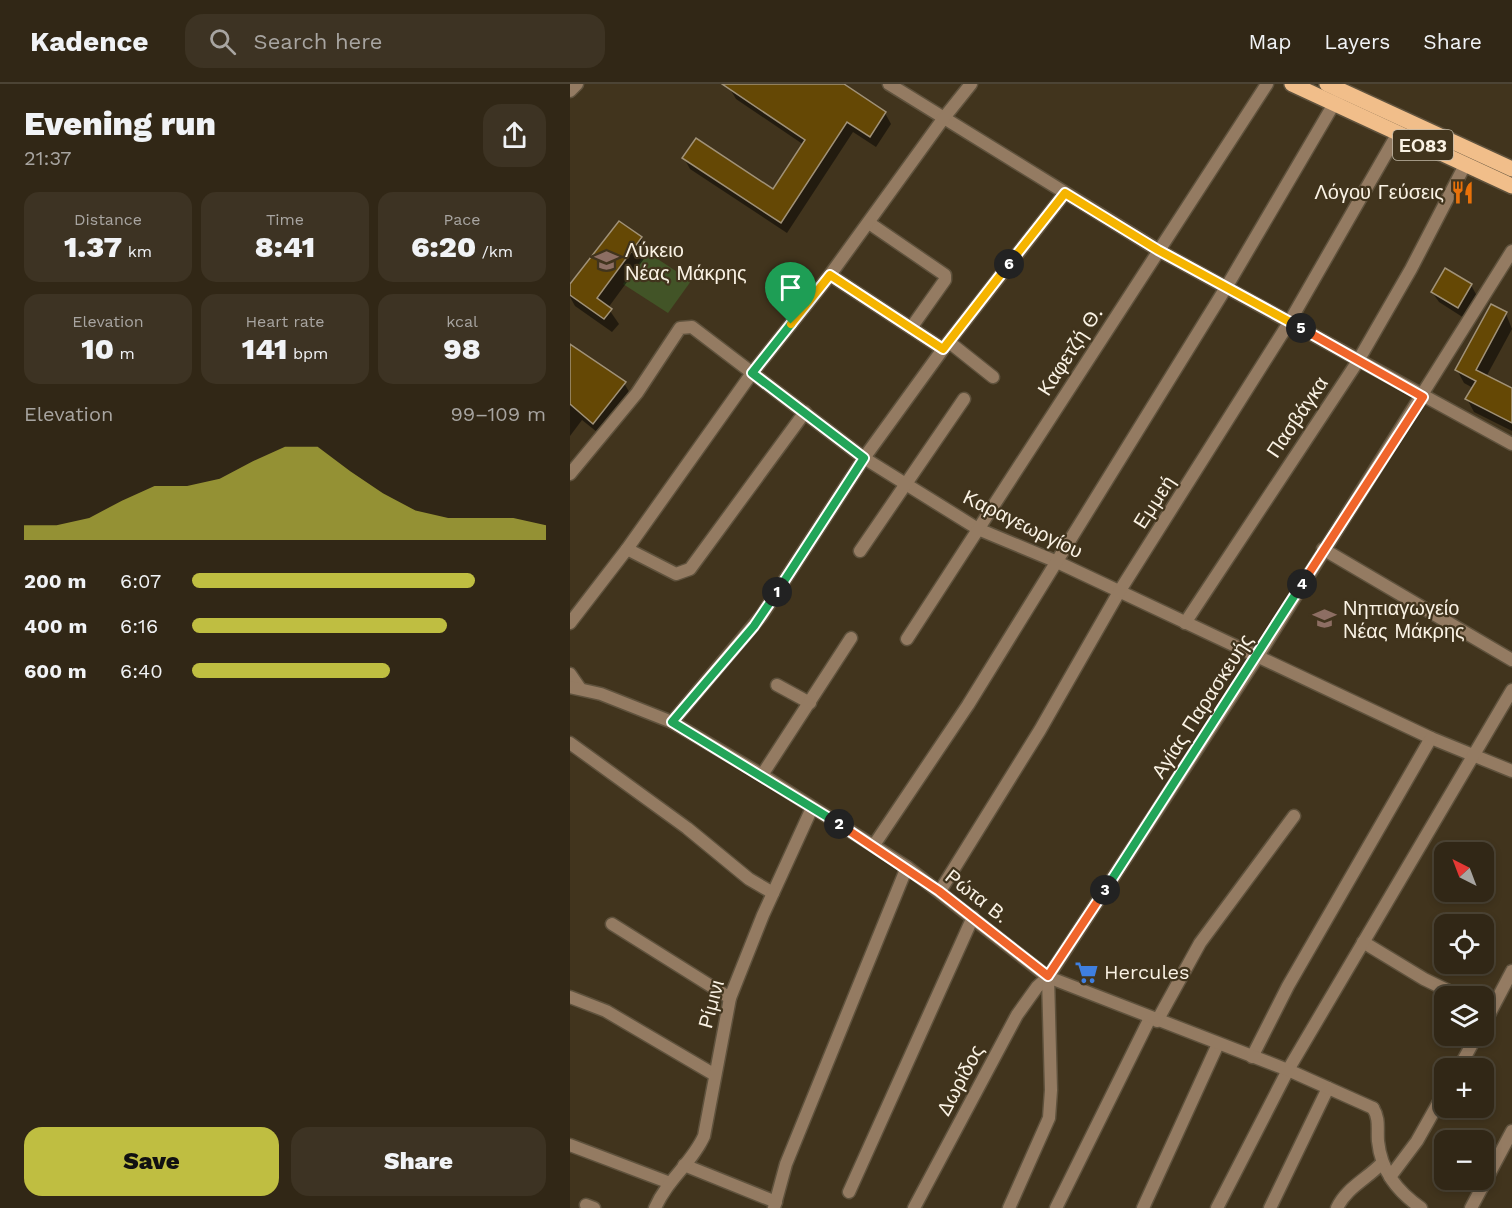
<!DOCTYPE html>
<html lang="en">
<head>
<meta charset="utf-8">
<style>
  body { margin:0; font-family:"Work Sans",sans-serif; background:#3d3323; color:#f1f3f6; height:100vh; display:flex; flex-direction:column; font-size:22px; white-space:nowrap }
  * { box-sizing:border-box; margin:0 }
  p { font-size:20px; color:#a8a5a1 }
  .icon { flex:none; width:33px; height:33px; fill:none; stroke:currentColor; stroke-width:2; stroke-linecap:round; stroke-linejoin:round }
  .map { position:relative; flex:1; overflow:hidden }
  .drawer { display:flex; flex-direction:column; background:#312716; width:570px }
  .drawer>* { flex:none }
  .needle { width:39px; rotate:318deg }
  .buttons { position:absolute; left:864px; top:758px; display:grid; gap:12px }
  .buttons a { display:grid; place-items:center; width:60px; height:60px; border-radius:12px; background:#312716; box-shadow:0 3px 9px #0003,0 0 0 2px #4c4435; font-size:30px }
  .pin { position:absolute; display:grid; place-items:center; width:51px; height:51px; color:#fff; margin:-62px -26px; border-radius:50% 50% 50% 0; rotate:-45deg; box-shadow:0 0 6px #0007 }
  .pin .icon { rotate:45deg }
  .km { position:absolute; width:30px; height:30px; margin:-15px; border-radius:50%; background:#222; color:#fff; font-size:16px; line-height:30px; text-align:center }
  .round { display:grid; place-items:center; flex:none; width:63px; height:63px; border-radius:18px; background:#3d3323 }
  .head { display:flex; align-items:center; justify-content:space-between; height:102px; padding:0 24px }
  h1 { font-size:33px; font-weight:800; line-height:45px }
  .stats { display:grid; grid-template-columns:repeat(3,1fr); gap:9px; height:102px; padding:6px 24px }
  .stats div { display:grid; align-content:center; border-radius:15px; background:#3d3323; text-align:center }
  .stats b { font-size:30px; font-weight:800 }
  .stats small { font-size:16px; font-weight:400 }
  .stats p { font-size:16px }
  .chart { height:168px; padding:12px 24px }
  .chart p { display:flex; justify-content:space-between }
  .chart svg { width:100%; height:108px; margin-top:6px; fill:#bfbe41; opacity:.7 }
  .cta { display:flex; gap:12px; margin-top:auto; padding:12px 24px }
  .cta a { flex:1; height:69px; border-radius:18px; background:#bfbe41; color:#111; font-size:24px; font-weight:800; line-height:69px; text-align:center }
  .cta a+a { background:#3d3323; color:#f1f3f6 }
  ul { padding:0 24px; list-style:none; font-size:20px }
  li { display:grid; grid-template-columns:96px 72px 1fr; align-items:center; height:45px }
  li i { height:15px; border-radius:8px; background:#bfbe41 }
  header { display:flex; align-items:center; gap:36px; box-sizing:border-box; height:84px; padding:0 30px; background:#312716; border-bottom:2px solid #4c4435 }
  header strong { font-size:28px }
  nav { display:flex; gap:33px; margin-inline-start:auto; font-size:21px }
  .search { width:420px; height:54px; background:#3d3323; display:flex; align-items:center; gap:15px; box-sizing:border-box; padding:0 21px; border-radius:18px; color:#a8a5a1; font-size:22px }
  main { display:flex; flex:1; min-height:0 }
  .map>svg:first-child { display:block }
  .green { fill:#425427 }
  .shadow { fill:#0007 }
  .building { fill:#654805; stroke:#a19278; stroke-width:1.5 }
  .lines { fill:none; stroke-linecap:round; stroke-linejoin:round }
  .minor-casing { stroke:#5f523d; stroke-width:15 }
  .tertiary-casing { stroke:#5f523d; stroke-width:15 }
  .primary-casing { stroke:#5f523d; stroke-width:18 }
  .minor { stroke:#947b62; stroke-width:12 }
  .tertiary { stroke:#947b62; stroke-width:12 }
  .primary { stroke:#f1be8a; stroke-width:15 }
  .split-1-casing { stroke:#fff; stroke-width:12 }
  .split-2-casing { stroke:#fff; stroke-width:12 }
  .split-3-casing { stroke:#fff; stroke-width:12 }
  .split-4-casing { stroke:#fff; stroke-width:12 }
  .split-5-casing { stroke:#fff; stroke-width:12 }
  .split-6-casing { stroke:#fff; stroke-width:12 }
  .split-7-casing { stroke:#fff; stroke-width:12 }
  .split-1 { stroke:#22a559; stroke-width:8 }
  .split-2 { stroke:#22a559; stroke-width:8 }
  .split-3 { stroke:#f0652b; stroke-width:8 }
  .split-4 { stroke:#22a559; stroke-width:8 }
  .split-5 { stroke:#f0652b; stroke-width:8 }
  .split-6 { stroke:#f5b400; stroke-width:8 }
  .split-7 { stroke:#f5b400; stroke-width:8 }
  .labels { text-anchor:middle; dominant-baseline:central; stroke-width:4.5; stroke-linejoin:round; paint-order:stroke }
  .shield { fill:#41341d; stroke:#c2b9a8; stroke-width:1.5 }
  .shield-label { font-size:18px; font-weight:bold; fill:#faf2e4 }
  .poi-label { font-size:20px; fill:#faf2e4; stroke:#41341d; text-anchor:start }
  .street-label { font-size:20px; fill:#faf2e4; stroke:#41341d }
</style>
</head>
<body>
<header>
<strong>Kadence</strong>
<div class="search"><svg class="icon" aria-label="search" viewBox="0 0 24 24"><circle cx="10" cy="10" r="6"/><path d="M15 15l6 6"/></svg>Search here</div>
<nav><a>Map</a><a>Layers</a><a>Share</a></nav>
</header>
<main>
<section class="drawer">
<div class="head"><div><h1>Evening run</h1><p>21:37</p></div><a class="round"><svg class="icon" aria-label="share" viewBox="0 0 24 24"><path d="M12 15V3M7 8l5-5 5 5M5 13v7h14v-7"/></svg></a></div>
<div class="stats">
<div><p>Distance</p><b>1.37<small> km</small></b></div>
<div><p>Time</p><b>8:41</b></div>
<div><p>Pace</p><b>6:20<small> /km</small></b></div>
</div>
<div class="stats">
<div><p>Elevation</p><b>10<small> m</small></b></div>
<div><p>Heart rate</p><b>141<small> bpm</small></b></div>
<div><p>kcal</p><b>98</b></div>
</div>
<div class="chart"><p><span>Elevation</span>99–109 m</p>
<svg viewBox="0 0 160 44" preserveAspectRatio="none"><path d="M0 44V38L10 38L20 35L30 28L40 22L50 22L60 19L70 12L80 6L90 6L100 16L110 25L120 32L130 35L140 35L150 35L160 38V44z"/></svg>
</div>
<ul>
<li><b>200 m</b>6:07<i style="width:80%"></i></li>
<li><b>400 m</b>6:16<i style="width:72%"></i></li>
<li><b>600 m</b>6:40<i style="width:56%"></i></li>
</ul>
<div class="cta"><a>Save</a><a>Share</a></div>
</section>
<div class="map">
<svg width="942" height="1124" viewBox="0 0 942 1124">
  <rect width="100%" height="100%" fill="#41341d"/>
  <polygon class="green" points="77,168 121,197 98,229 53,200"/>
  <g class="shadow">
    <polygon points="163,0 271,0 315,29 321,40 306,63 283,48 217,149 120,85 114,74 203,107 234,61 166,15 160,5"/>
    <polygon points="71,154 79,168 38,224 49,240 42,248 5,222 0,213 0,203"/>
    <polygon points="901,201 907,212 894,234 869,218 862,208"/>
    <polygon points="936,230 942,245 916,293 942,306 942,347 904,328 897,315 903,304 894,299 887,286"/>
    <polygon points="0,262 54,299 62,313 32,352 12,336 0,352"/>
  </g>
  <g class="building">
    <polygon points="152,0 274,0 316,28 300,53 277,38 211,139 112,74 126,54 203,105 235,56"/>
    <polygon points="49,137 72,153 27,214 42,225 34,235 0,211 0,200"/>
    <polygon points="875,184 902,200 888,224 861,208"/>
    <polygon points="921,220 937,228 906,286 942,304 942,339 895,315 906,297 885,286"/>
    <polygon points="0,260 56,298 23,340 0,320"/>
  </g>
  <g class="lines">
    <defs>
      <g id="minor">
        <polyline points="319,0 588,166 942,360"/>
        <polyline points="0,7 7,0"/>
        <polyline points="299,139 375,191 375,196 341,244"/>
        <polyline points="260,191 373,265"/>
        <polyline points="379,258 423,293"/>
        <polyline points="0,390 67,309 110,244 122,243 294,374 408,445 485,477 861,654 942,687"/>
        <polyline points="57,465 106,490 120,485 235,328"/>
        <polyline points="753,465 942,576"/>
        <polyline points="290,467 394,315"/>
        <polyline points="0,539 57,465 182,289 260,191 373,35 401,0"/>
        <polyline points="615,539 788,277 841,185 895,81"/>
        <polyline points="337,555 697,0"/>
        <polyline points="0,590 9,603"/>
        <polyline points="207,601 240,619"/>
        <polyline points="0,603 31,610 102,638 192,691 337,783 478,893 467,903 447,931 344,1124"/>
        <polyline points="102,638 192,531 294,374 373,265 495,109"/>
        <polyline points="0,659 117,744 179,795 203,809"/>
        <polyline points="192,691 281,554"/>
        <polyline points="304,761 398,621 657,202 768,13"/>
        <polyline points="370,807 470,646 549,508 720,237 828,49"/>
        <polyline points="42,840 160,914"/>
        <polyline points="793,858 854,895 889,912"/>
        <polyline points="0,913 36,927 145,991"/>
        <polyline points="587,937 630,859 724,732"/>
        <polyline points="914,940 942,887"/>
        <polyline points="682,973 718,902 861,654"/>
        <polyline points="889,984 907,951"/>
        <path d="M803,1024C810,1035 807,1045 808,1057C811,1087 827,1107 851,1124"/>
        <polyline points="0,1061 100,1099"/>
        <polyline points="114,1081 206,1118"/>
        <polyline points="820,1093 847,1057 874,1009"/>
        <polyline points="279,1108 403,833"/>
        <polyline points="16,1121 24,1124"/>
        <path d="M85,1124C97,1096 122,1079 134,1052L160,914L193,831L242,724"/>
        <polyline points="204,1124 216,1080 337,783"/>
        <polyline points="486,1124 580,934"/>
        <polyline points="573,1124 648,960"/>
        <polyline points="647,1124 718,986 942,606"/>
        <polyline points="700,1124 758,1004"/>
        <path d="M767,1124C776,1104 797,1095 812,1079"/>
        <polyline points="901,1124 942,1047"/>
      </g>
      <g id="tertiary">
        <polyline points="478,893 718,986 803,1024"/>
        <polyline points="439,1124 479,1034 481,1006 478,893 688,572 942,167"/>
      </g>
      <g id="primary">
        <polyline points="722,0 942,102"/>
        <polyline points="757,0 942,85"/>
      </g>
    </defs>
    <use href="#minor" class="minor-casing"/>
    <use href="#tertiary" class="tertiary-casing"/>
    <use href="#primary" class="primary-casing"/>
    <use href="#minor" class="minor"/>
    <use href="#tertiary" class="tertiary"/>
    <use href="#primary" class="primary"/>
  </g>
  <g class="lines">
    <defs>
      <polyline id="split-1" points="207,508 294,374 182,289 221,240"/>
      <polyline id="split-2" points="207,508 184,542 102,638 269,740"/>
      <polyline id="split-3" points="269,740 369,807 478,892 535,806"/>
      <polyline id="split-4" points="535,806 732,500"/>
      <polyline id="split-5" points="731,244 853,313 732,500"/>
      <polyline id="split-6" points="439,180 495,109 588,166 731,244"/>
      <polyline id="split-7" points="221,240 260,191 373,265 439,180"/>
    </defs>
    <use href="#split-1" class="split-1-casing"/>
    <use href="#split-2" class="split-2-casing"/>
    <use href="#split-3" class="split-3-casing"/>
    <use href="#split-4" class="split-4-casing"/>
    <use href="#split-5" class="split-5-casing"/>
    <use href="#split-6" class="split-6-casing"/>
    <use href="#split-7" class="split-7-casing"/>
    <use href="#split-1" class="split-1"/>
    <use href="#split-2" class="split-2"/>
    <use href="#split-3" class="split-3"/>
    <use href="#split-4" class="split-4"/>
    <use href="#split-5" class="split-5"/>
    <use href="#split-6" class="split-6"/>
    <use href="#split-7" class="split-7"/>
  </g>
  <defs>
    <symbol id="restaurant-bare" viewBox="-9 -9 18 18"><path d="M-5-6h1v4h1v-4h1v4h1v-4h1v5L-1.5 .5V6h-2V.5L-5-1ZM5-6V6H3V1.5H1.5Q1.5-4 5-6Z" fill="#e8710a" stroke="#41341d" stroke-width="2.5" paint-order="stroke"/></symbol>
    <symbol id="school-bare" viewBox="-9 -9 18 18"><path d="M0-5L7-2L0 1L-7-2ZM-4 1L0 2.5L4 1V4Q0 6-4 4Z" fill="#8d6e63" stroke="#41341d" stroke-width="2.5" paint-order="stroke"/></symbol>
    <symbol id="supermarket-bare" viewBox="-9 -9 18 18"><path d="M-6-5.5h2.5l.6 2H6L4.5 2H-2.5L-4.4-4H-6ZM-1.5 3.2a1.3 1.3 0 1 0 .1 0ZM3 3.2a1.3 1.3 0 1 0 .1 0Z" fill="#3f7fe0" stroke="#41341d" stroke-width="2.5" paint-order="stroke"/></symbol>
  </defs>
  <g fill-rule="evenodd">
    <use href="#restaurant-bare" x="876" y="92" width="33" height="33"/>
    <use href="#school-bare" x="20" y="160" width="33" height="33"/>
    <use href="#school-bare" x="738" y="518" width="33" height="33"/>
    <use href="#supermarket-bare" x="500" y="872" width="33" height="33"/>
  </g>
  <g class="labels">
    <rect class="shield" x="823" y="46" width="60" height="30" rx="4.5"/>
    <g class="shield-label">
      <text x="853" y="61">ΕΟ83</text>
    </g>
    <g class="poi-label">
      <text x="874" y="108" text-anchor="end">Λόγου Γεύσεις</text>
      <text x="55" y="166">Λύκειο<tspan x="55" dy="23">Νέας Μάκρης</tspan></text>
      <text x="773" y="524">Νηπιαγωγείο<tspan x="773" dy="23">Νέας Μάκρης</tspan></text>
      <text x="534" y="888">Hercules</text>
    </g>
    <g class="street-label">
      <text transform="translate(500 267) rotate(-57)">Καφετζή Θ.</text>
      <text transform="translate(727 333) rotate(-56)">Πασβάγκα</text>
      <text transform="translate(584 418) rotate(-57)">Εμμεή</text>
      <text transform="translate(453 440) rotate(26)">Καραγεωργίου</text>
      <text transform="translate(632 622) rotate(-57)">Αγίας Παρασκευής</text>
      <text transform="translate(407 812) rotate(38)">Ρώτα Β.</text>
      <text transform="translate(141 920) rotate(-75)">Ρίμινι</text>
      <text transform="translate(390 996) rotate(-62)">Δωρίδος</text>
    </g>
  </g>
</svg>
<div class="buttons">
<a><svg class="needle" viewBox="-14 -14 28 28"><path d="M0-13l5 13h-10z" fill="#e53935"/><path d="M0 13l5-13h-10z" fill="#a8a5a1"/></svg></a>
<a><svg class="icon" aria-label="locate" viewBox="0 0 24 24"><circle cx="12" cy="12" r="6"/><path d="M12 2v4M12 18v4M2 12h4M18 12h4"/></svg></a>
<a><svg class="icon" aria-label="layers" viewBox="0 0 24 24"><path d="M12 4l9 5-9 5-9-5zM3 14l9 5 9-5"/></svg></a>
<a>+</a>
<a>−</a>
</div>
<div class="pin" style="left:221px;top:240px;background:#1e9e55"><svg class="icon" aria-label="arrive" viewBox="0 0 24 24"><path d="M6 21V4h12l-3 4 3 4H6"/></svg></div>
<b class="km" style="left:207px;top:508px">1</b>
<b class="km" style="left:269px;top:740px">2</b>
<b class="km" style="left:535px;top:806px">3</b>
<b class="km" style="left:732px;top:500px">4</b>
<b class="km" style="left:731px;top:244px">5</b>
<b class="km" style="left:439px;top:180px">6</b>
</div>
</main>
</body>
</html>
